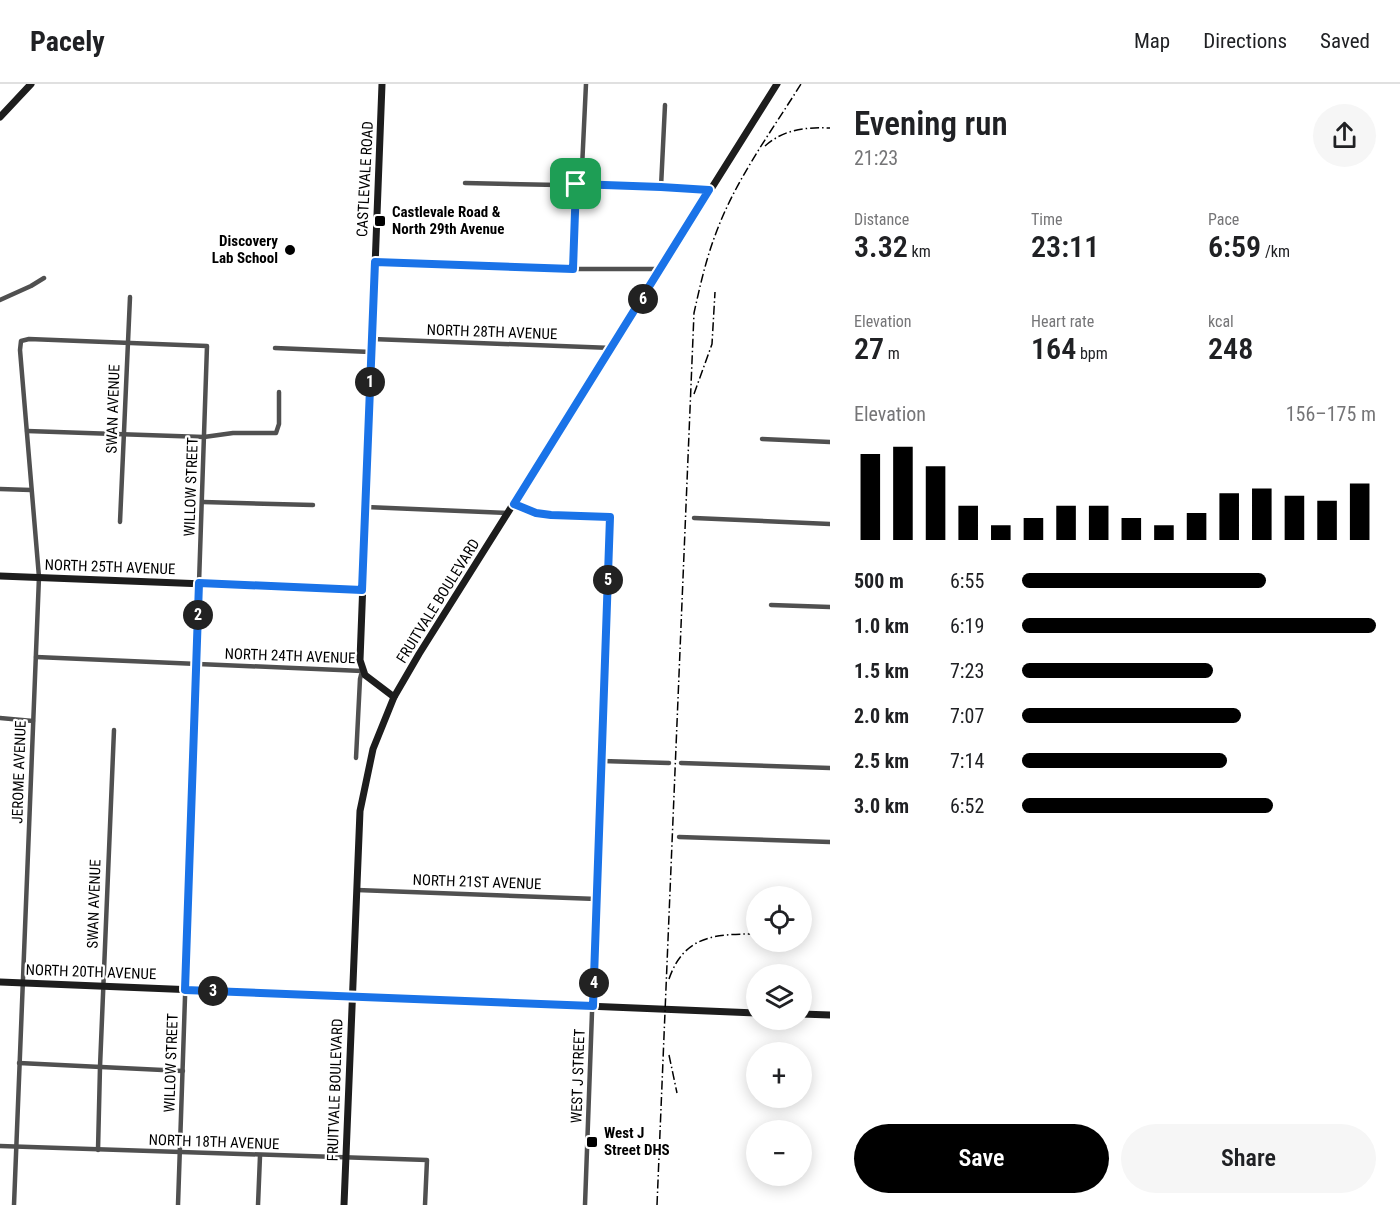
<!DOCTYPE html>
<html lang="en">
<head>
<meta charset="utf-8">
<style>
  body { margin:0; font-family:"Roboto Condensed",sans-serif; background:#f6f6f6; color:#202124; height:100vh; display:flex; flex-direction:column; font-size:22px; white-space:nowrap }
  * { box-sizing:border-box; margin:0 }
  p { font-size:20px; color:#757577 }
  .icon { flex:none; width:33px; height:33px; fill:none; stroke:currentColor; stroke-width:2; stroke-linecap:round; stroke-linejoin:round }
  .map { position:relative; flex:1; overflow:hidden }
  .drawer { display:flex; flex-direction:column; background:#fff; width:570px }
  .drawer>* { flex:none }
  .fabs { position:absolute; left:746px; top:802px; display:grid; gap:12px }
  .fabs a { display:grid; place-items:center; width:66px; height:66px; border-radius:50%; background:#fff; box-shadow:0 3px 15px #0003; font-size:30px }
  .pin { position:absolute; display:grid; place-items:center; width:51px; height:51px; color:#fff; margin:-26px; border-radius:12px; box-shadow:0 3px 9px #0006 }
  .km { position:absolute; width:30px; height:30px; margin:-15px; border-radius:50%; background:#222; color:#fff; font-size:16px; line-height:30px; text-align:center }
  .round { display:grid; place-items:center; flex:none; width:63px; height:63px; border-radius:32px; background:#f6f6f6 }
  .summary { display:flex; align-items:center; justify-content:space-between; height:102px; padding:0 24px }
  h1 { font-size:33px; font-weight:600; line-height:45px }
  .stats { display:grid; grid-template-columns:repeat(3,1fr); gap:9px; height:102px; padding:6px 24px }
  .stats div { display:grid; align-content:center }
  .stats b { font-size:30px; font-weight:600 }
  .stats small { font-size:16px; font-weight:400 }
  .stats p { font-size:16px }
  .chart { height:168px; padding:12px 24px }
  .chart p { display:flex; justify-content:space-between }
  .chart svg { width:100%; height:108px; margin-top:6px; stroke:#000; stroke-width:6 }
  .action { display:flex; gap:12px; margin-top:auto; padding:12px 24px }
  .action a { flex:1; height:69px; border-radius:36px; background:#000; color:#fff; font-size:24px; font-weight:600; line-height:69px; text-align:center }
  .action a+a { background:#f6f6f6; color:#202124 }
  ul { padding:0 24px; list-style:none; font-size:20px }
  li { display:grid; grid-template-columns:96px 72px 1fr; align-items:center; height:45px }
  li i { height:15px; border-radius:8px; background:#000 }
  header { display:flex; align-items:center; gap:36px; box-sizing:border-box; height:84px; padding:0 30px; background:#fff; border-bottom:2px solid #e0e0e0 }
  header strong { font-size:28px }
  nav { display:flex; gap:33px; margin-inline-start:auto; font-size:21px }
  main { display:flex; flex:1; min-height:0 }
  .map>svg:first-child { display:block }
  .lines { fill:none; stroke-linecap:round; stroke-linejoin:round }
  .street { stroke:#505050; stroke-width:4.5 }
  .secondary { stroke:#1d1d1d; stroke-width:7 }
  .rail { stroke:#000; stroke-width:1.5; stroke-dasharray:9 3 1.5 3; stroke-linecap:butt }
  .route-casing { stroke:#fff; stroke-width:12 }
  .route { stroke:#1a73e8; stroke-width:8 }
  .poi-dot { fill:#000; stroke:#fff; stroke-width:2 }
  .labels { text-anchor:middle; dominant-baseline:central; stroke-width:4.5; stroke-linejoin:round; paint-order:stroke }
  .street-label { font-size:15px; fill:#000; stroke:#fff }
  .poi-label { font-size:15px; font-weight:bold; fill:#000; stroke:#fff; text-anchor:start }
</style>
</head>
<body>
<header>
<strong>Pacely</strong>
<nav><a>Map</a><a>Directions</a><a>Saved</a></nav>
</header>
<main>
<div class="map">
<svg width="830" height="1121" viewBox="0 0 830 1121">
  <rect width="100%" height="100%" fill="#fff"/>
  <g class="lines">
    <g class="street">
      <polyline points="465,99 661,103 709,106"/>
      <polyline points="661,103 665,21"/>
      <polyline points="375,178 573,185 661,185"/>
      <polyline points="573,185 576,100 582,84 586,0"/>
      <polyline points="0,216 31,202 44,194"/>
      <polyline points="372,255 612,264"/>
      <polyline points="275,264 371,268"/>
      <polyline points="27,347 204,353 233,349 276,349 279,340 279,308"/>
      <polyline points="762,355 830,358"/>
      <polyline points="0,405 31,406"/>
      <polyline points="203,418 313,421"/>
      <polyline points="514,420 536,429 551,431 610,433 585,1121"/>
      <polyline points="366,423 508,429"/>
      <polyline points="694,434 830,440"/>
      <polyline points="120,438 130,213"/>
      <polyline points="771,521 830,523"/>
      <polyline points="36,573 362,587 360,595 356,674"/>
      <polyline points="0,634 33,637"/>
      <polyline points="602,677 669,679"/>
      <polyline points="681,679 830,684"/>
      <polyline points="679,753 830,758"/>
      <polyline points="357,806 597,815"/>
      <polyline points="19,979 183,987"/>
      <polyline points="0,1062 427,1076 425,1121"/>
      <polyline points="98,1066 100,983 114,646"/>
      <polyline points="14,1121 39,493 20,266 21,257 29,255 207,262 178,1121"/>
      <polyline points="258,1121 260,1072"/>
    </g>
    <g class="secondary">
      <polyline points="382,0 360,576 365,591 394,613"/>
      <polyline points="0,33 31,0"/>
      <polyline points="0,492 362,506"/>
      <polyline points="0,898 756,929"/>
      <polyline points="801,930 830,931"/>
      <polyline points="344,1121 360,727 373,665 394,613 419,570 777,0"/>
    </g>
    <g class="rail">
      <path d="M765,62C784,45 806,43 830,44"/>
      <polyline points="694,310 712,260 715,208"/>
      <path d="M669,895C684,851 716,850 756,850"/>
      <polyline points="669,971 677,1009"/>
      <path d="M657,1121L694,229C700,202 706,175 716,149C736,95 771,48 801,0"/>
    </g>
  </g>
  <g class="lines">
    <defs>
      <polygon id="route" points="576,100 661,103 709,106 514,420 536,429 551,431 610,433 593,922 185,906 199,499 362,506 375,178 573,185"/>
    </defs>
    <use href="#route" class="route-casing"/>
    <use href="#route" class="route"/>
  </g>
  <g class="poi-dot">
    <rect x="374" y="131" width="12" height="12" rx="3"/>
    <circle cx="290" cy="166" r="6"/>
    <rect x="586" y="1052" width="12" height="12" rx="3"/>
  </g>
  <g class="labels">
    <g class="street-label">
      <text transform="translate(365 95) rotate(-87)">CASTLEVALE ROAD</text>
      <text transform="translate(492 248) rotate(2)">NORTH 28TH AVENUE</text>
      <text transform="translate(113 325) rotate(-88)">SWAN AVENUE</text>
      <text transform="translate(191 403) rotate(-88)">WILLOW STREET</text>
      <text transform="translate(110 483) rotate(2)">NORTH 25TH AVENUE</text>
      <text transform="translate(438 517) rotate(-58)">FRUITVALE BOULEVARD</text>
      <text transform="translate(290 572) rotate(2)">NORTH 24TH AVENUE</text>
      <text transform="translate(19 688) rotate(-88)">JEROME AVENUE</text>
      <text transform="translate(477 798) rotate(2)">NORTH 21ST AVENUE</text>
      <text transform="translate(94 820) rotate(-88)">SWAN AVENUE</text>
      <text transform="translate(91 888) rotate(2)">NORTH 20TH AVENUE</text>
      <text transform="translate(171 979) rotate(-88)">WILLOW STREET</text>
      <text transform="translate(578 992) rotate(-88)">WEST J STREET</text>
      <text transform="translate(335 1006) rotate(-88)">FRUITVALE BOULEVARD</text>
      <text transform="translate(214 1058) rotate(2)">NORTH 18TH AVENUE</text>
    </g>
    <g class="poi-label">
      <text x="392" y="128">Castlevale Road &amp;<tspan x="392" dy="17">North 29th Avenue</tspan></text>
      <text x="278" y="157" text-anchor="end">Discovery<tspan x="278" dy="17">Lab School</tspan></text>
      <text x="604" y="1049">West J<tspan x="604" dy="17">Street DHS</tspan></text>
    </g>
  </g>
</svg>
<div class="fabs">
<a><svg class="icon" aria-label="locate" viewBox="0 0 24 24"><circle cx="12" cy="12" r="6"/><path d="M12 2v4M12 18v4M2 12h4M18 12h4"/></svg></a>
<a><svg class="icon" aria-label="layers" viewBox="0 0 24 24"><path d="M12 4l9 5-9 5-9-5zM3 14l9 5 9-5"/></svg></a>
<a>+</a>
<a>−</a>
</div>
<div class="pin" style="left:576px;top:100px;background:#1e9e55"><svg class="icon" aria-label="arrive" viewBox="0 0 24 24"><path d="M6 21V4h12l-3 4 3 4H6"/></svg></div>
<b class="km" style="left:370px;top:298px">1</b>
<b class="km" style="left:198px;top:531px">2</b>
<b class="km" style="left:213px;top:907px">3</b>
<b class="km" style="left:594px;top:899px">4</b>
<b class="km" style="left:608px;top:496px">5</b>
<b class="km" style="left:643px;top:215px">6</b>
</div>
<section class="drawer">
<div class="summary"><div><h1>Evening run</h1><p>21:23</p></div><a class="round"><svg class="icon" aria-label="share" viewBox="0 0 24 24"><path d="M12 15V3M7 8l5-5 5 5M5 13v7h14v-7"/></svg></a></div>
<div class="stats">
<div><p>Distance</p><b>3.32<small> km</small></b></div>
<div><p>Time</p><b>23:11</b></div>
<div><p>Pace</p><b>6:59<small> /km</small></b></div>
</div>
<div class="stats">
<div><p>Elevation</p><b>27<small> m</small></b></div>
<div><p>Heart rate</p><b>164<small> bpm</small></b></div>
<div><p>kcal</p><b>248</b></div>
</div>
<div class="chart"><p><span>Elevation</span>156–175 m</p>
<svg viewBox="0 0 160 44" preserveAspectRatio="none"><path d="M5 44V9M15 44V6M25 44V14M35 44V30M45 44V38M55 44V35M65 44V30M75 44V30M85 44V35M95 44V38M105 44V33M115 44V25M125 44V23M135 44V26M145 44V28M155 44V21"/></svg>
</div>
<ul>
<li><b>500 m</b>6:55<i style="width:69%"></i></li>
<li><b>1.0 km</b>6:19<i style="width:100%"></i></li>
<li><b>1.5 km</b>7:23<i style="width:54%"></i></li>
<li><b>2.0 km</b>7:07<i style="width:62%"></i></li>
<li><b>2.5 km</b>7:14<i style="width:58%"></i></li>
<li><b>3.0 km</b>6:52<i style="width:71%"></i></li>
</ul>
<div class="action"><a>Save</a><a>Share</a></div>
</section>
</main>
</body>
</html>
